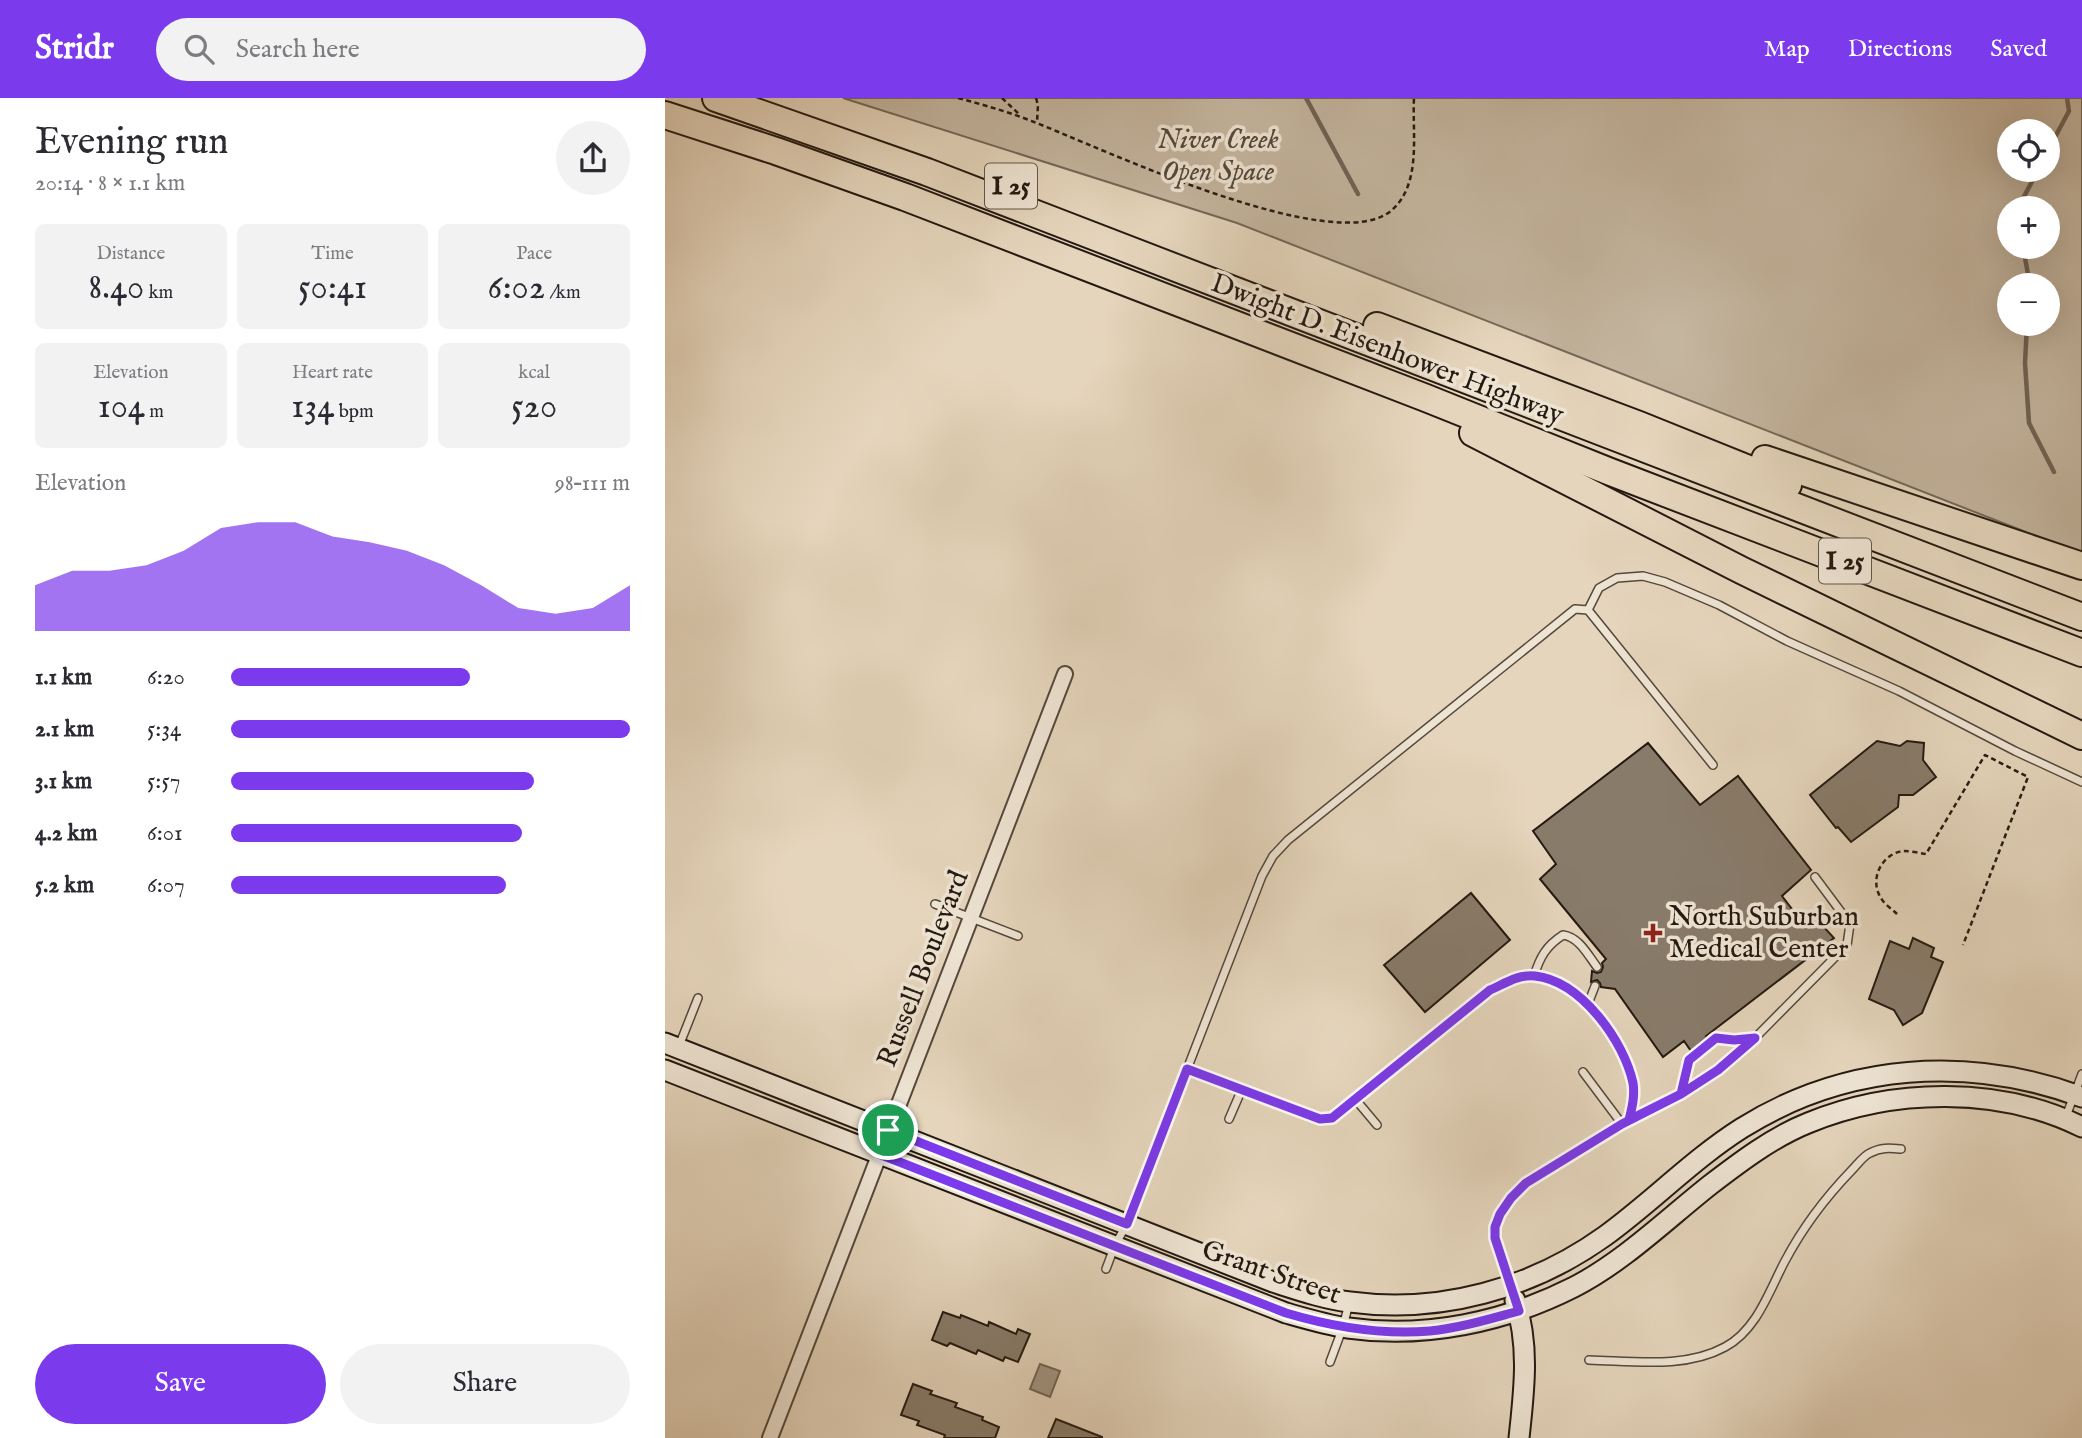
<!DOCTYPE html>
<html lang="en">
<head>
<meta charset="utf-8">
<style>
  body { margin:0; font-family:"IM FELL English",serif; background:#f2f2f3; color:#2b2b33; height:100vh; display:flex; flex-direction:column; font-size:26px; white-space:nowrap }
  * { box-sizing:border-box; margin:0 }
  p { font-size:23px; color:#7c7c81 }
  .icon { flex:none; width:38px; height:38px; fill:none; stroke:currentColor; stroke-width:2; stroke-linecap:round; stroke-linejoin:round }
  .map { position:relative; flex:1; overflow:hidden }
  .panel { display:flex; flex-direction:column; background:#fff; width:665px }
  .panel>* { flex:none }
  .controls { position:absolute; left:1332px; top:21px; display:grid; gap:14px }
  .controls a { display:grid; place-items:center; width:63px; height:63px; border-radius:50%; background:#fff; box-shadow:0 7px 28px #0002; font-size:35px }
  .pin { position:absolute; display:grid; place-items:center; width:60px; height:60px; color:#fff; margin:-30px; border:4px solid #fff; border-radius:50%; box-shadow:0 2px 7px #0007 }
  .round { display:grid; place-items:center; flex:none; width:74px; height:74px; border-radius:37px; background:#f2f2f3 }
  .summary { display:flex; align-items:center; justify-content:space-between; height:119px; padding:0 35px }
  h1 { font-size:38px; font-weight:600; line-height:52px }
  .stats { display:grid; grid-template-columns:repeat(3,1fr); gap:10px; height:119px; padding:7px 35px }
  .stats div { display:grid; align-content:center; border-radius:10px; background:#f2f2f3; text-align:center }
  .stats b { font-size:35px; font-weight:600 }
  .stats small { font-size:19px; font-weight:400 }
  .stats p { font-size:19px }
  .chart { height:196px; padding:14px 35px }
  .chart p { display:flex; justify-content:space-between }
  .chart svg { width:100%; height:126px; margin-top:7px; fill:#7c3aed; opacity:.7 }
  .button { display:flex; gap:14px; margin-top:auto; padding:14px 35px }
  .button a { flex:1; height:80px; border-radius:42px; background:#7c3aed; color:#fff; font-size:28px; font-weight:600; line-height:80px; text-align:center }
  .button a+a { background:#f2f2f3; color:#2b2b33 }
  ul { padding:0 35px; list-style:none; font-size:23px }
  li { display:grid; grid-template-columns:112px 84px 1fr; align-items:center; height:52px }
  li i { height:18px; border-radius:9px; background:#7c3aed }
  header { display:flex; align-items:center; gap:42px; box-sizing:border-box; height:98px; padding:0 35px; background:#7c3aed; color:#fff }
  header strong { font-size:33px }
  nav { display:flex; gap:38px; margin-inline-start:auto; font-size:24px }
  .search { width:490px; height:63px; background:#f2f2f3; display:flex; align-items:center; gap:18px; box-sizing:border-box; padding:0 24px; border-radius:38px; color:#7c7c81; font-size:26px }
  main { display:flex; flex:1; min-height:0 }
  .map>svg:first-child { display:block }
  .green { fill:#c4b59f; stroke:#746758; stroke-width:2; fill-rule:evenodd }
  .water { fill:#a39582; stroke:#706355; stroke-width:2 }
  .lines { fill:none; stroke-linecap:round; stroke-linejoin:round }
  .stream { stroke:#706355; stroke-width:4.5 }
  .building { fill:#887b6a; stroke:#241911; stroke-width:2 }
  .lane-casing { stroke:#54483c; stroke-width:10 }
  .street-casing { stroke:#54483c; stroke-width:18 }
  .secondary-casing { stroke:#241911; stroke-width:23 }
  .highway-casing { stroke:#241911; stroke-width:30 }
  .path { stroke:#241911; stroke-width:2.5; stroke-dasharray:5 3.5; stroke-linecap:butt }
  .lane { stroke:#eee4d3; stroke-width:7 }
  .street { stroke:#eee4d3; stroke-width:14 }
  .secondary { stroke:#eee4d3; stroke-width:19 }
  .highway { stroke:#e5d5bc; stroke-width:26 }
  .route-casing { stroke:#fff; stroke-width:14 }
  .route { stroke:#7c3aed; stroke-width:9 }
  .poi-dot { fill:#8f2418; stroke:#eee4d3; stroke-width:2.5 }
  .labels { text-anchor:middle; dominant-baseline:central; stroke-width:7; stroke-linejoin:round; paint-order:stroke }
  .shield { fill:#eee4d3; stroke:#61564b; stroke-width:2 }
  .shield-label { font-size:26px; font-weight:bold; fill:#241911 }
  .park-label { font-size:28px; font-style:italic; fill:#54483c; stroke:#eee4d3 }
  .street-label { font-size:28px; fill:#241911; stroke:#eee4d3 }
  .poi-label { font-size:28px; fill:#241911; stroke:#eee4d3; text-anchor:start }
</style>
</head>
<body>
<header>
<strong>Stridr</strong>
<div class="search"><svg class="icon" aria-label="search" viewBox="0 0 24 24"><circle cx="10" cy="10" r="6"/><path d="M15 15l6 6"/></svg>Search here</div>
<nav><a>Map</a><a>Directions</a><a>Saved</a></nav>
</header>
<main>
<section class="panel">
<div class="summary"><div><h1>Evening run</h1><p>20:14 · 8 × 1.1 km</p></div><a class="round"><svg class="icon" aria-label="share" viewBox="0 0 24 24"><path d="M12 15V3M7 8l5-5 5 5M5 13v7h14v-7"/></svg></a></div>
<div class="stats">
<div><p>Distance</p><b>8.40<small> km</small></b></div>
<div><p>Time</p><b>50:41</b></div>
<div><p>Pace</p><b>6:02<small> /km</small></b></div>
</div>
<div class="stats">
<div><p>Elevation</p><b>104<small> m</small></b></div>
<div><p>Heart rate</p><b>134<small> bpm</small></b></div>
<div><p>kcal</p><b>520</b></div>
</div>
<div class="chart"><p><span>Elevation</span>98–111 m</p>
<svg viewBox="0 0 160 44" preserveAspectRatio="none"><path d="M0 44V28L10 23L20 23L30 21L40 16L50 8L60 6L70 6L80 11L90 13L100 16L110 21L120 28L130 36L140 38L150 36L160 28V44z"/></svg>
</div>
<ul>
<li><b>1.1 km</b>6:20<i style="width:60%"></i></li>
<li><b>2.1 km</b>5:34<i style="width:100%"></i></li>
<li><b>3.1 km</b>5:57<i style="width:76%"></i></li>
<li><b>4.2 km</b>6:01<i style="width:73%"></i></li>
<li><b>5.2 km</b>6:07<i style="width:69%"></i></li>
</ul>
<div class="button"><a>Save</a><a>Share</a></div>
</section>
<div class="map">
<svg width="1417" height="1340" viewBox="0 0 1417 1340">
  <rect width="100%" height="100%" fill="#e5d5bc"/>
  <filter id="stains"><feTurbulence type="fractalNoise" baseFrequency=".00286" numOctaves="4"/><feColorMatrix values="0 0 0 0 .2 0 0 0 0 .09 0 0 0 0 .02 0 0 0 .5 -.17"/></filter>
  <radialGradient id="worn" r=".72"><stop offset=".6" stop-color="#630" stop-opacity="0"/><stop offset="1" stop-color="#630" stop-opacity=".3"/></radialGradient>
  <path class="green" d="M178,0H1417V456L572,125ZM1344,33H1382V72H1344ZM1344,110H1382V149H1344ZM1344,187H1382V226H1344Z"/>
  <polygon class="water" points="375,1266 395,1273 385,1299 365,1291"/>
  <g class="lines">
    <g class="stream">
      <polyline points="641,0 693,96"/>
      <polyline points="1382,54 1404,13 1402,0"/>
      <polyline points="1353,110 1373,72"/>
      <polyline points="1358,149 1365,187"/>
      <polyline points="1362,226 1360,265 1364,325 1389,374"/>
    </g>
  </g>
  <g class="building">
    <polygon points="1212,643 1235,648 1242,643 1259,645 1258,662 1271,679 1248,697 1234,697 1233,709 1186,744 1173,729 1171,730 1145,697"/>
    <polygon points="983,645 1035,707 1073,678 1146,772 1117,798 1137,824 1147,816 1169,840 1041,938 1042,939 1026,953 1019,943 998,959 950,891 936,889 935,885 932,882 926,884 927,873 932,875 936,874 938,869 937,865 941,861 875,781 891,766 868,733"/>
    <polygon points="806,795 845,842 760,914 719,867"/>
    <polygon points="1248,840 1269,850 1266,859 1278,864 1257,915 1238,927 1229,912 1204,901 1225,843 1244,851"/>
    <polygon points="278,1214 295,1220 296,1217 323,1228 324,1224 351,1236 353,1231 365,1236 353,1264 340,1259 338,1263 313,1252 311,1256 285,1245 282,1248 267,1242"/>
    <polygon points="248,1286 267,1293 265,1296 292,1305 290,1309 318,1319 317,1322 334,1329 330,1340 279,1340 280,1337 252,1327 254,1323 236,1317"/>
    <polygon points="391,1321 437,1339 437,1340 383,1340"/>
  </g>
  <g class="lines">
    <defs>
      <g id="lane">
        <polyline points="923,512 934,490 952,480 978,478 1000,484 1054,507 1122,543 1234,593 1350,653 1417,684"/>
        <polyline points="270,806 353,838"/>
        <path d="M869,878C875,859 881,848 898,837C914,839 923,857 932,869"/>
        <polyline points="923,906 930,888"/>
        <polyline points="14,948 33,900"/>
        <path d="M522,971L655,1021L667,1020L825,893C839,885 853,876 870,878C916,882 959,943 968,985C970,998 967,1010 964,1022C945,1032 927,1044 909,1056C879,1074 835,1093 830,1132C828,1148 839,1169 844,1184"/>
        <polyline points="918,974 957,1026"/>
        <polyline points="1016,996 1024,962 1051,940 1069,942 1090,940"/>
        <polyline points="691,1002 712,1027"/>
        <polyline points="564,1021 577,991"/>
        <polyline points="1400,1021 1417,976"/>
        <polyline points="964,1022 1016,996 1053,972 1090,940 1182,847 1185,826 1150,779"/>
        <polyline points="441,1171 450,1147 462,1126 597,778 608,758 623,742 910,511 923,512 1048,667"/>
        <path d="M924,1262C968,1263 1020,1271 1060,1249C1092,1232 1104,1193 1120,1163C1138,1129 1160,1100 1186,1073C1192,1067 1198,1058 1205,1055C1216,1049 1225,1050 1236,1051"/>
        <polyline points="665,1264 678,1229 684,1205"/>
      </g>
      <polyline id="street" points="105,1340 400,576"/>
      <g id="secondary">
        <path d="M0,945L608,1184C633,1192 659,1201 685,1204C775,1216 866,1191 940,1138C987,1104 1028,1061 1077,1030C1181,965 1303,957 1417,999"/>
        <path d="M0,972L621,1215C642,1221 662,1227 683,1230C760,1241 840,1224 909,1189C958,1164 1002,1121 1045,1087C1075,1064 1108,1039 1143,1025C1228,990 1334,988 1417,1029"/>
        <path d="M850,1202C865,1248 859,1293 854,1340"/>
      </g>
      <g id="highway">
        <polyline points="51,0 262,74 1417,519"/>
        <polyline points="0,17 111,53 240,99 761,300 943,373 1417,555"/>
        <polyline points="712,228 974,327 1123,387"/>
        <polyline points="808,335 1076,472 1417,638"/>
        <polyline points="1100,361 1417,468"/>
      </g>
    </defs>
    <use href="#lane" class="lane-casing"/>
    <use href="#street" class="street-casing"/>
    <use href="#secondary" class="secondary-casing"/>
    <use href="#highway" class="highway-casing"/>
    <g class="path">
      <path d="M293,0C319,7 344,14 369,24C434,49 671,162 727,112C757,85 747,36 749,0"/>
      <polyline points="337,0 355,17"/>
      <polyline points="371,0 373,7 372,24"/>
      <path d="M1232,816C1227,811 1219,806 1216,800C1204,782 1216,756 1238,753C1245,753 1254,755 1261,756L1320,657L1363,679L1298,847"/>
    </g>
    <use href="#lane" class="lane"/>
    <use href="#street" class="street"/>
    <use href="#secondary" class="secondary"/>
    <use href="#highway" class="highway"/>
  </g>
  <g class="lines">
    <defs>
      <path id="route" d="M223,1032L214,1056L621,1215C668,1229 716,1237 765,1233C795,1230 824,1221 854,1213L830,1140V1129L835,1116L846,1100L861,1085L957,1026L1016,996L1053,972L1090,940L1069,942L1051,940L1024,962L1016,996L964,1022C967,1010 970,998 968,985C959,943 916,883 870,878C853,876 839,886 825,892L667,1020L655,1021L522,971L462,1126L223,1032"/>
    </defs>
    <use href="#route" class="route-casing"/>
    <use href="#route" class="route"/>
  </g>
  <path class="poi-dot" d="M984.5 824.5h7v7h7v7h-7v7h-7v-7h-7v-7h7z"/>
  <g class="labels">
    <g class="shield">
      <rect x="320" y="65.5" width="52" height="45" rx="5"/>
      <rect x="1154" y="440.5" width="52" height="45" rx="5"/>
    </g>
    <g class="shield-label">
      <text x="346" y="88">I 25</text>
      <text x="1180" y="463">I 25</text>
    </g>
    <g class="park-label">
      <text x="553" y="42">Niver Creek<tspan x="553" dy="32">Open Space</tspan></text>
    </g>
    <g class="street-label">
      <text transform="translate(722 252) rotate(21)">Dwight D. Eisenhower Highway</text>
      <text transform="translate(259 871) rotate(-69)">Russell Boulevard</text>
      <text transform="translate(606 1175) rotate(19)">Grant Street</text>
    </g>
    <g class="poi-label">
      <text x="1004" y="819">North Suburban<tspan x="1004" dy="32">Medical Center</tspan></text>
    </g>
  </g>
  <rect width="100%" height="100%" filter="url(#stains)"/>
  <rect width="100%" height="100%" fill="url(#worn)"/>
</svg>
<div class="controls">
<a><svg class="icon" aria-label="locate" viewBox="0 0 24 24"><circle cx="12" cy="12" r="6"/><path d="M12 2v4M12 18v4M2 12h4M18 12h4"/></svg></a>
<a>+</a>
<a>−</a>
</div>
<div class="pin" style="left:223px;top:1032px;background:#1e9e55"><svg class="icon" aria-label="arrive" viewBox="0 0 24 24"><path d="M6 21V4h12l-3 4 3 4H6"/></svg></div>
</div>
</main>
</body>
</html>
